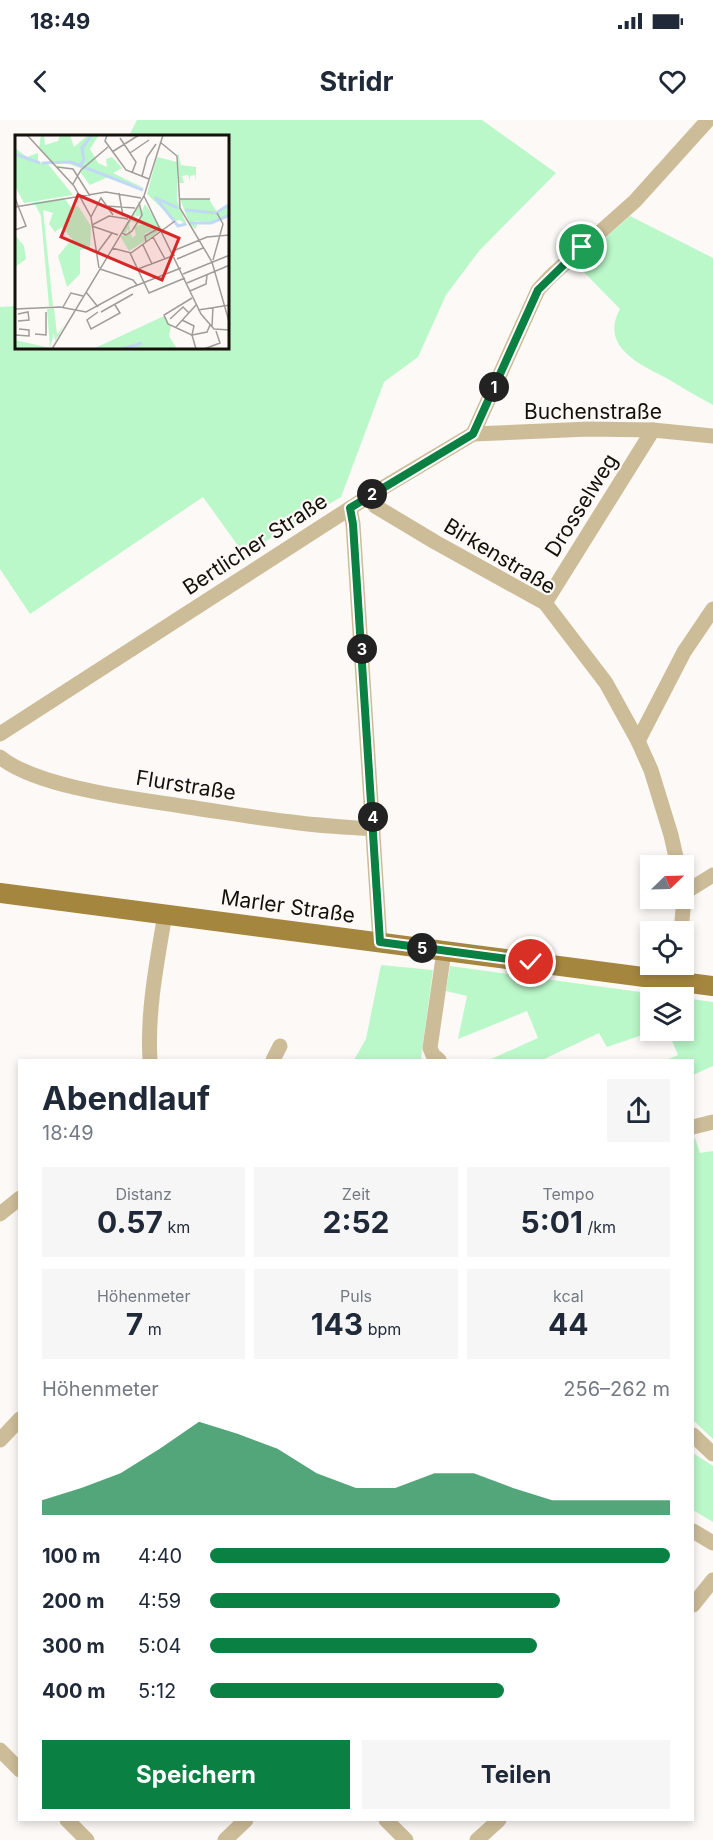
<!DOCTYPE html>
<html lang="de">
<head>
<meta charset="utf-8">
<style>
  body { margin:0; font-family:Inter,sans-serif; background:#f6f6f7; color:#1f2937; height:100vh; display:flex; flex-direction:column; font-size:22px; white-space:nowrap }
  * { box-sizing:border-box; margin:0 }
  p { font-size:20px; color:#747a83 }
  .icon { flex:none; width:33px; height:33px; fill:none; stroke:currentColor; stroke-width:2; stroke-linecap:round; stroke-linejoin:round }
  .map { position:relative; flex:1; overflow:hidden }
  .drawer { position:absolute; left:18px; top:939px; width:676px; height:762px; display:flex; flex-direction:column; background:#fff; border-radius:0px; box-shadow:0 3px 9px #0003 }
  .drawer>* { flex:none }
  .needle { width:39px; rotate:67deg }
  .fabs { position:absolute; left:640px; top:735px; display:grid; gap:12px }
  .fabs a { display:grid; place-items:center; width:54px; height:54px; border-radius:0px; background:#fff; box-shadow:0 3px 9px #0003; font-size:30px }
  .pin { position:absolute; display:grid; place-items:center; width:51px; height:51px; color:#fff; margin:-26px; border:3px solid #fff; border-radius:50%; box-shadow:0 2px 6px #0007 }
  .km { position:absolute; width:30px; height:30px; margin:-15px; border-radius:50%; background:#222; color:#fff; font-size:16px; line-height:30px; text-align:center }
  .round { display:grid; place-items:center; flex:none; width:63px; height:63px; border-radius:0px; background:#f6f6f7 }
  .summary { display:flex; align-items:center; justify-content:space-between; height:102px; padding:0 24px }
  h1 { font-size:33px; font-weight:700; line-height:45px }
  .figures { display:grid; grid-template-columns:repeat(3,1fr); gap:9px; height:102px; padding:6px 24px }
  .figures div { display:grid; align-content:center; border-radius:0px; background:#f6f6f7; text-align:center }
  .figures b { font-size:30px; font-weight:700 }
  .figures small { font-size:16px; font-weight:400 }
  .figures p { font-size:16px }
  .chart { height:168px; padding:12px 24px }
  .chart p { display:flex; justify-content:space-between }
  .chart svg { width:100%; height:108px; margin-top:6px; fill:#0b8043; opacity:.7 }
  .button { display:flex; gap:12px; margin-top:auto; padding:12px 24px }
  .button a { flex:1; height:69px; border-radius:0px; background:#0b8043; color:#fff; font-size:24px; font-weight:700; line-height:69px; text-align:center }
  .button a+a { background:#f6f6f7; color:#1f2937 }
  ul { padding:0 24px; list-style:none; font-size:20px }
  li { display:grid; grid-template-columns:96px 72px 1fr; align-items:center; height:45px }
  li i { height:15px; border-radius:8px; background:#0b8043 }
  .status { display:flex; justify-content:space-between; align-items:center; height:42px; padding:0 30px; background:#fff; direction:ltr }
  .status svg { height:16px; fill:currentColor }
  header { display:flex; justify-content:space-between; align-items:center; height:78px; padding:0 24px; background:#fff; font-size:27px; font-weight:700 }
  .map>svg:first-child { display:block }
  .green { fill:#baf7c9 }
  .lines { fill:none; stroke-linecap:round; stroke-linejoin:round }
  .minor { stroke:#ccbc98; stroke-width:15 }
  .major { stroke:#a5863f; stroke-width:20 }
  .route-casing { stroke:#fff; stroke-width:12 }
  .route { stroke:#0b8043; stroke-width:8 }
  .labels { text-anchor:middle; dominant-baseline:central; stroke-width:4.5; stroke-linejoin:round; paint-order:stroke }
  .street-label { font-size:21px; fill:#16100a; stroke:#fdf9f6 }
  .inset-river { fill:none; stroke:#c2d9f5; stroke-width:3 }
  .inset-road { fill:none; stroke:#a19c98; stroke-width:1.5 }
  .view { fill:#d62828; fill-opacity:0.15; stroke:#d62828; stroke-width:3 }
  .inset-edge { fill:none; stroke:#16100a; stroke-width:3 }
</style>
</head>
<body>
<div class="status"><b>18:49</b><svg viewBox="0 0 49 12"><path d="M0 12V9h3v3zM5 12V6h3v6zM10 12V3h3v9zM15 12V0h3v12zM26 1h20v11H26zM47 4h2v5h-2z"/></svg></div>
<header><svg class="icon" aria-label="back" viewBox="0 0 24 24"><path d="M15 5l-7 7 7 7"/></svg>Stridr<svg class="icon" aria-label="heart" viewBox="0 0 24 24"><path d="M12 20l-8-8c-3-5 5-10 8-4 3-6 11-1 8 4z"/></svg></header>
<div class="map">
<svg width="713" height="1720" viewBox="0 0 713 1720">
  <rect width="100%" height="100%" fill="#fdf9f6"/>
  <g class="green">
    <polygon points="137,0 482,0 556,53 479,131 446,175 418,237 384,262 341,377 244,434 203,377 30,494 0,449 0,187 16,186 16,228 228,228 228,16 129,16"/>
    <path d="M630,96L713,138V285C698,277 683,268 668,259C641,245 599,227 620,189L576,144Z"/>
    <polygon points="381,845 433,850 421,938 424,940 354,940 366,919"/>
    <polygon points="450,846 677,877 651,878 651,910 654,911 607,927 599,913 542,940 489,940 538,918 527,891 458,919 467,876 446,871"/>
    <polygon points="684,878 713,882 713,946 693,955 693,940 666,940 678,935 668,911 684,910"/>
    <polygon points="695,1018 700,1033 713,1031 713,1319 693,1300 693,1019"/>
    <polygon points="693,1333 713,1346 713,1402 693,1390"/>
  </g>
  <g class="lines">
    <g class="minor">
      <polyline points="473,314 589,309 653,310 713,316"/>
      <polyline points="369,376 375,386 435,422 545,483 606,563 638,621 651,650 671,715 678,746"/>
      <polyline points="350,388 353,404 380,822"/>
      <polyline points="545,483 653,310"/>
      <polyline points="0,614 369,376 473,314 538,170 551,156 635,81 708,0"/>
      <polyline points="638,621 684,532 713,489"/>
      <path d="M0,637C38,668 138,679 188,687C222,692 257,698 292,702C319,706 346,707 373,709"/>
      <polyline points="684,773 713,755"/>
      <polyline points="681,812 684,778"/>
      <polyline points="678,861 679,844"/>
      <path d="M150,940C147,891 157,842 165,794"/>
      <polyline points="273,940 280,926"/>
      <polyline points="439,940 433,935 430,928 444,831"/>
      <polyline points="693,1007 713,1002"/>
      <polyline points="0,1094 20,1078"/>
      <polyline points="693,1315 713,1334"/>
      <polyline points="0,1320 20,1299"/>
      <polyline points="693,1411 713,1423"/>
      <polyline points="693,1485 713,1460"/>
      <polyline points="0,1630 20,1650"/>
      <polyline points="67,1700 87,1720"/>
      <polyline points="386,1700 406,1720"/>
      <polyline points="225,1720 246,1700"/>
      <polyline points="477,1720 499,1700"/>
    </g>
    <polyline class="major" points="0,773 713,866"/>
  </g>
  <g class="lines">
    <defs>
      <polyline id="route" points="531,842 380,822 353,404 350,388 473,314 538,170 582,127"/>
    </defs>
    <use href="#route" class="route-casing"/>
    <use href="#route" class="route"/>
  </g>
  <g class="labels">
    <g class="street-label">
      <text x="593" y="291">Buchenstraße</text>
      <text transform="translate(581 385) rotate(-58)">Drosselweg</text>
      <text transform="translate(255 424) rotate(-33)">Bertlicher Straße</text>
      <text transform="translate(500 436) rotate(31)">Birkenstraße</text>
      <text transform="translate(186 665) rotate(9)">Flurstraße</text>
      <text transform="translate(288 786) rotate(8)">Marler Straße</text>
    </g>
  </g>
  <g transform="translate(15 15)">
    <rect width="214" height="214" fill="#fdf9f6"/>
    <path d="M26,0H29L30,10L43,6L45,0H55L59,12L73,0H84L75,14L83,28L92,32L91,24L97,22L107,33L98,38L129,53L93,42L75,50L65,37L68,34L46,26L38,28L24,13ZM0,13L12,22L23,18V27L33,29L58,60L9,68L0,51ZM163,17L166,30L181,32V46L180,40L175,41V46L173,40L167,41L169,48H164ZM142,22L162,27V65L172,91L165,85L160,86L132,59ZM49,63L57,74L63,71L76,91L75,113L65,115V139L52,152L43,121L57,104L47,92L40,97L34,89L38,78L28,75L38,171H34L26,81L20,69L15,68ZM165,64H194L202,77L214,69V81L195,87L180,86L177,89H182L181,94L175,90ZM124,68L126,79L122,82L120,78L121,88L116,86L114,90L117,103L121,100L119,91L127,90L122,88L130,69L147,94L132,105L130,101L144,92L130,99V106L114,116L105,101L114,99L113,93L111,98L107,97ZM0,100L9,111L11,124L0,132ZM39,173L42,199L50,189L40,206L39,198L35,214H0V205L35,213L32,174ZM149,181L156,191L154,201L162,214H78Z" fill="#baf7c9"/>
    <path class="inset-river" d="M0,19L25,28M27,28L56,27L128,55M65,30L69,25L67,13L77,0M140,62L163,91L171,89M143,64L163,73M170,75L201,78L215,69M175,88H196L215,80M107,214L127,208"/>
    <path class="inset-road" d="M12,0L59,51L76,82L84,133M92,0L90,6L111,35L134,44M105,3L121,27L117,38M145,7L162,21L165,73L197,127L215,190M97,17L124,0M115,18L134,5M42,32L58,34L75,61M127,41L132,22L141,9M58,49L66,35L93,12M104,58L108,81M129,61L186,179L199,194L215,195M0,63L11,91L0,95M164,64H195M91,71L120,73M0,72L91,57L126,63M76,82L86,63L98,80M77,90L94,81L113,84M77,91L103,100M107,98L111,100L117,96L127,80L124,67M138,102L150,124M131,107L130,101L144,93M128,110L137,129M97,113L116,118L160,86M158,116L192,102L215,100M82,118L97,98M115,118L134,158L170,143M162,124L188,113M198,125L208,89L202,78M85,134L118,145L122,150M123,134L160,120M168,139L215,120M172,148L215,130M175,156L191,149L192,140M71,157L83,172M177,163L149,180L153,189L177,200L181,214M48,172L56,158L68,161M0,174L45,172L71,177L115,153L166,133M183,175L215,170M83,177L72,185L76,194L105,178L100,170M86,177L118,159M3,179L13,177L14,185L3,186M155,184L168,172L174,178M167,185L179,191L177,200L192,197L195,190M197,191L198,172M161,192L181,170M20,199L31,200V177M0,200L14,201V195L4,194M37,214L129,61L148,0M189,214L205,208L201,196"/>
    <path class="view" d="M63,60L164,103L147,145L46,102Z"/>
    <rect width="214" height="214" class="inset-edge"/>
  </g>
</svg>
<div class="fabs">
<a><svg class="needle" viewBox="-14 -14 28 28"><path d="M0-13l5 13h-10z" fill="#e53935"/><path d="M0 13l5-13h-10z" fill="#747a83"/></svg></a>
<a><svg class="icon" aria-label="locate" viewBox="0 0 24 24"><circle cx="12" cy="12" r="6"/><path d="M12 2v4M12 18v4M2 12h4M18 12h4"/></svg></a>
<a><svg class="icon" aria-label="layers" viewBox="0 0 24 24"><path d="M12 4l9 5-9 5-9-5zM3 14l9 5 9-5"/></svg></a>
</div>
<div class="pin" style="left:582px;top:127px;background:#1e9e55"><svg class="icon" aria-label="arrive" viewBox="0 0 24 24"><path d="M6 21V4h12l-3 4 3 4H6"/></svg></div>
<div class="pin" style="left:531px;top:842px;background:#d93025"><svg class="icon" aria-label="check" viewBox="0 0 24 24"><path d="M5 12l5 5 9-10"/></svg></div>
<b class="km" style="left:494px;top:267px">1</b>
<b class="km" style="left:372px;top:374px">2</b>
<b class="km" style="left:362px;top:529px">3</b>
<b class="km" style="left:373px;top:697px">4</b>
<b class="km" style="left:422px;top:828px">5</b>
<section class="drawer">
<div class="summary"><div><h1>Abendlauf</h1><p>18:49</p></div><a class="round"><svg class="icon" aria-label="share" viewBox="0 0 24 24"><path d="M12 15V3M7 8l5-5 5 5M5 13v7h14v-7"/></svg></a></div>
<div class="figures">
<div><p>Distanz</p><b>0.57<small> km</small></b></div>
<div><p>Zeit</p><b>2:52</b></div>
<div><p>Tempo</p><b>5:01<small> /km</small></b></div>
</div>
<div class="figures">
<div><p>Höhenmeter</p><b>7<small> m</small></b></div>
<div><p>Puls</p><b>143<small> bpm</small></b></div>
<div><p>kcal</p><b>44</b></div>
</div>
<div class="chart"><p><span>Höhenmeter</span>256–262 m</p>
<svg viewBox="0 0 160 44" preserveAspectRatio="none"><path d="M0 44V38L10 33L20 27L30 17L40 6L50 11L60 17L70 27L80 33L90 33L100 27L110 27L120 33L130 38L140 38L150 38L160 38V44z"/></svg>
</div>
<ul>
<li><b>100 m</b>4:40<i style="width:100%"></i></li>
<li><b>200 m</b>4:59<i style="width:76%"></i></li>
<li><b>300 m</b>5:04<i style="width:71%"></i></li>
<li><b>400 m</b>5:12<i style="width:64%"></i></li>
</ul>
<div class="button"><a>Speichern</a><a>Teilen</a></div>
</section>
</div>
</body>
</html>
